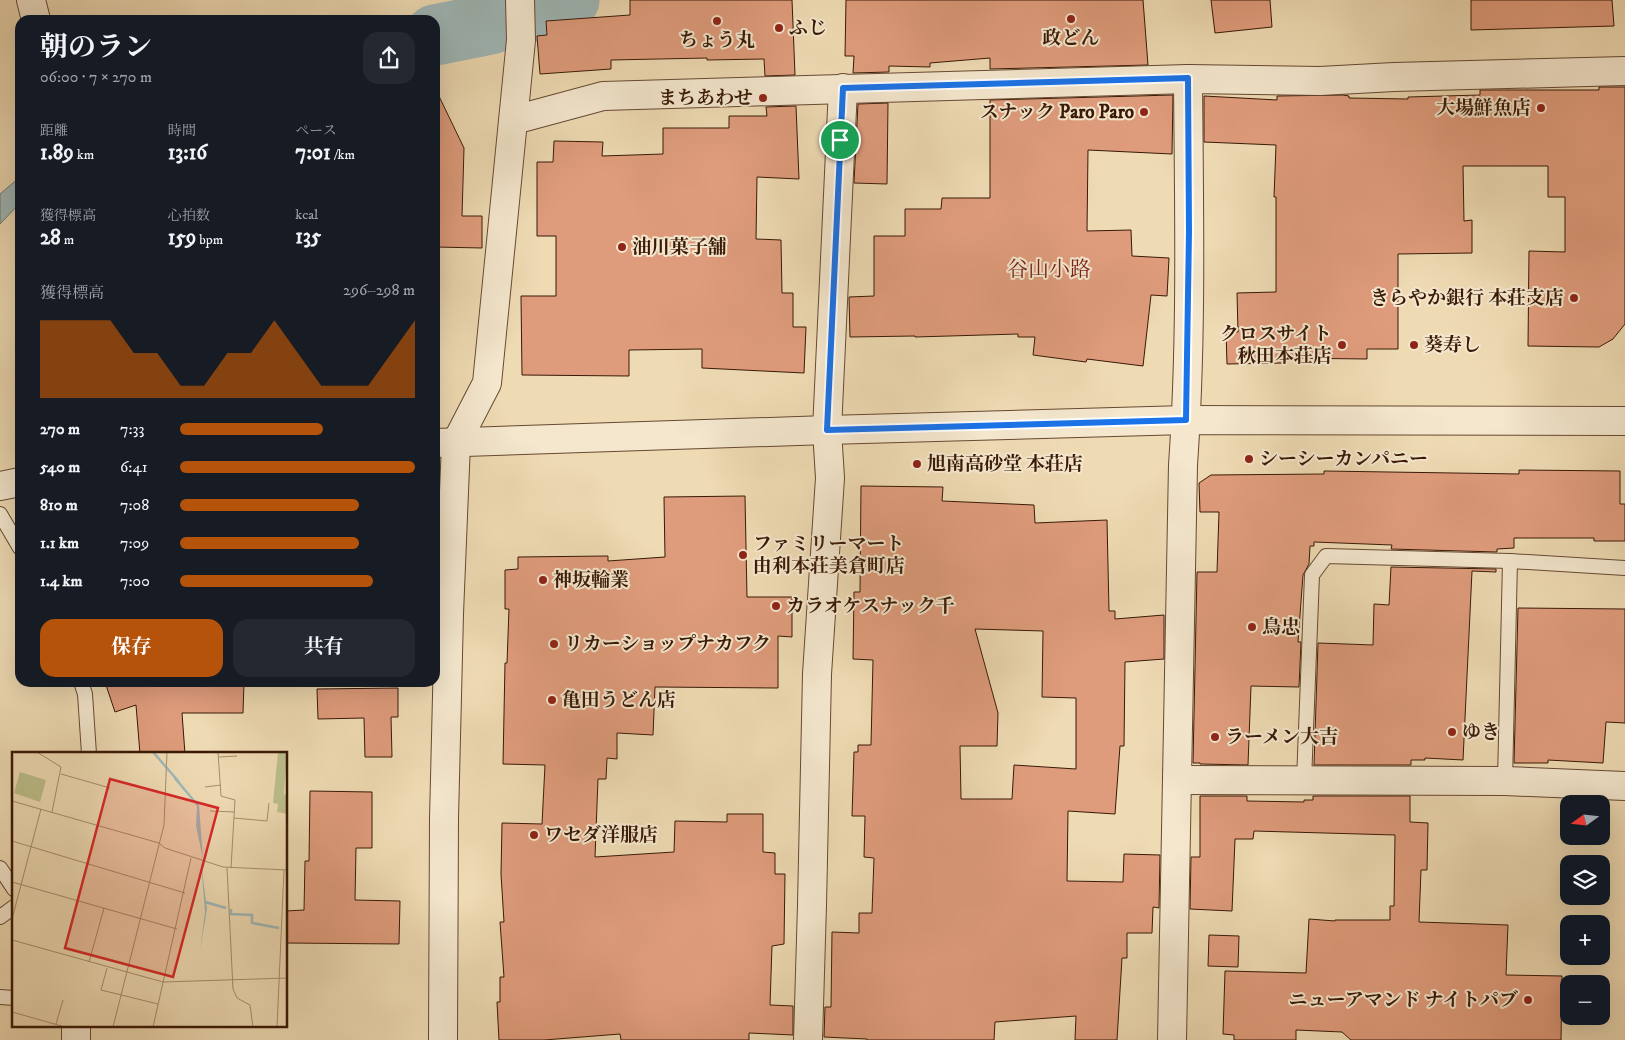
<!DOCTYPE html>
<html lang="ja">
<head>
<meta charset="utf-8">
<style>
  body { margin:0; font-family:"IM FELL DW Pica","Noto Serif JP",serif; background:#242831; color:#f1f3f6; height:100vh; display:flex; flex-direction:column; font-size:19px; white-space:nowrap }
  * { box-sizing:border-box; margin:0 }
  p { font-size:16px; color:#9ea1a6 }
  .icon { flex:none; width:28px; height:28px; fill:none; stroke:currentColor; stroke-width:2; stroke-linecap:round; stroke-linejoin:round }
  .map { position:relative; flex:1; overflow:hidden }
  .drawer { position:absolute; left:15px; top:15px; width:425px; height:672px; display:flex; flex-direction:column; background:#171b24; border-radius:15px; box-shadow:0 5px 20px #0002 }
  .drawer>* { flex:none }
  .needle { width:32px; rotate:255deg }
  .tools { position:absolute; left:1560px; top:795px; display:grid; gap:10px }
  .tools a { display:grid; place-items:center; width:50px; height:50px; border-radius:10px; background:#171b24; box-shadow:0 5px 20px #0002; font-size:25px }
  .pin { position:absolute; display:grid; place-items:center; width:42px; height:42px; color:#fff; margin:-21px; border:2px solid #fff; border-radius:50%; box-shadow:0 1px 5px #0007 }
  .round { display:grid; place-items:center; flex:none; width:52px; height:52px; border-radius:15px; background:#242831 }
  .overview { display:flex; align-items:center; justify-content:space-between; height:85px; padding:0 25px }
  h1 { font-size:28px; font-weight:700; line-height:38px }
  .figures { display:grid; grid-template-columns:repeat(3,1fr); gap:8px; height:85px; padding:5px 25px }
  .figures div { display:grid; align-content:center }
  .figures b { font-size:21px; font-weight:700 }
  .figures small { font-size:14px; font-weight:400 }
  .figures p { font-size:14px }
  .chart { height:140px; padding:10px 25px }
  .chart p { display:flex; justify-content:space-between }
  .chart svg { width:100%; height:90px; margin-top:5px; fill:#b45309; opacity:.7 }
  .cta { display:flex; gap:10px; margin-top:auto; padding:10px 25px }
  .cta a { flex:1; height:58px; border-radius:15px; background:#b45309; color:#fff; font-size:20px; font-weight:700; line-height:58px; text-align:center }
  .cta a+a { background:#242831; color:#f1f3f6 }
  ul { padding:0 25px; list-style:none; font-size:16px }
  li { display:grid; grid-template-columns:80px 60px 1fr; align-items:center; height:38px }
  li i { height:12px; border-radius:6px; background:#b45309 }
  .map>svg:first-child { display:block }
  .water { fill:#9fb8b8; stroke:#767871 }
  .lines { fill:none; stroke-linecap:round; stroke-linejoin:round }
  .shore { stroke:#6c685f; stroke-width:1 }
  .river { stroke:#9fb8b8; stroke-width:61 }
  .building { fill:#df9c7c; stroke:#391906; fill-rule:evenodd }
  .service-casing { stroke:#664931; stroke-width:16 }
  .minor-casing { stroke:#664931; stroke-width:30 }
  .tertiary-casing { stroke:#664931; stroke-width:30 }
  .service { stroke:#f4e7ce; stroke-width:14 }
  .minor { stroke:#f4e7ce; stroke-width:28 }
  .tertiary { stroke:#f4e7ce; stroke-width:28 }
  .route-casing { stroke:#fff; stroke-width:10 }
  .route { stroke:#1a73e8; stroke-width:6 }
  .poi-dot { fill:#8f2418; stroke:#f4e7ce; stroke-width:2 }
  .labels { text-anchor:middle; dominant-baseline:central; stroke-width:4; stroke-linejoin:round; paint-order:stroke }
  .poi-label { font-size:19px; font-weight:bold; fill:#391906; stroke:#f4e7ce; text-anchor:start }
  .quarter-label { font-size:21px; fill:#7a1f14; stroke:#f4e7ce }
  .inset-river { fill:none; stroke:#9fb8b8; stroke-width:2.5 }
  .inset-road { fill:none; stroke:#a68d6e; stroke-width:1 }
  .view { fill:#d62828; fill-opacity:0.15; stroke:#d62828; stroke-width:2.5 }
  .inset-edge { fill:none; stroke:#391906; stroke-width:2.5 }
</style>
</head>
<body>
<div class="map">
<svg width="1625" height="1040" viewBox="0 0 1625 1040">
  <rect width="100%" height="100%" fill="#eedab3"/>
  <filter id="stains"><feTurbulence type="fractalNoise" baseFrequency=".004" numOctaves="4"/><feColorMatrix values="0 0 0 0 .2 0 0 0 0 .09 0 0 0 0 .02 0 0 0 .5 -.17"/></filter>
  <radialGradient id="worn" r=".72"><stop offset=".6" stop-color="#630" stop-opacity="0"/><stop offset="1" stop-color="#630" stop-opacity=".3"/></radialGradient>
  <g class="water">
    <polygon points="551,0 587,0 533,20 533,6"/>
    <polygon points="495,11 495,29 435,41 435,22 449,18"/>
    <polygon points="20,177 20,203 0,224 0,194"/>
  </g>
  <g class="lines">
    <polyline class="shore" points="435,26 487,18 490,20 488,25 435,36"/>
    <polyline class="river" points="435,35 490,24 569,0"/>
  </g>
  <g class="building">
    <polygon points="630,0 792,0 795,75 765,76 764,59 707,60 707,58 611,60 611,69 540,74 537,36 547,35 546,21 630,15"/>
    <polygon points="846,0 1143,0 1148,65 990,69 990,58 930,63 930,67 889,66 889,72 853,73 854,56 845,56"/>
    <polygon points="1211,0 1270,0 1272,27 1215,33"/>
    <polygon points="1471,0 1612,0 1614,26 1471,30"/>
    <polygon points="1599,87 1625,87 1625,324 1613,339 1599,347 1528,346 1529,251 1565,252 1565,197 1548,197 1548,166 1463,166 1464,221 1472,220 1472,253 1398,254 1398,349 1367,349 1367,359 1285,358 1285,363 1227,364 1226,332 1238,332 1237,293 1276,292 1276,197 1274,197 1276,145 1204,142 1204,96 1277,100 1277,96 1343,95 1349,96 1349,98 1408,99 1408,97 1480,95 1480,90 1599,90"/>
    <polygon points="435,88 464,148 462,216 482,216 482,248 435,247"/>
    <polygon points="1173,95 1172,154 1088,150 1087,231 1131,230 1132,256 1169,258 1167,296 1151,295 1143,366 1087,359 1086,362 1033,355 1035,337 1018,337 1018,334 915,337 915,336 850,337 849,297 874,296 874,236 905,236 905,209 941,209 942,198 990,198 990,100"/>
    <polygon points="888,103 887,184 854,183 858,104"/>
    <polygon points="796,106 799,179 757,177 756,239 781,240 782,293 793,293 793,327 806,327 804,373 702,368 702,349 629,350 629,376 522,375 521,296 556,296 556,236 537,236 537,162 553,162 554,141 603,142 602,156 663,154 663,128 729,128 729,116 767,116 766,107"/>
    <polygon points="1519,470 1620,471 1620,504 1625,504 1625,541 1594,541 1594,538 1514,538 1514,548 1497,549 1497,552 1391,549 1392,545 1314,542 1314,546 1310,546 1309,564 1303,575 1298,642 1301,642 1299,687 1251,686 1248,765 1200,764 1200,763 1193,763 1197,572 1217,572 1219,512 1200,512 1199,483 1211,475 1324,474 1324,471 1519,474"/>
    <path d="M861,486L943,487L942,501L1034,505L1035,523L1107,520L1109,611H1115V619L1164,615V659L1125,662L1124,746H1120L1115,814L1068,811L1067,881L1123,882L1124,854L1160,855L1159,908L1153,907L1152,933H1127V958H1122L1117,1040H1075L1076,1016L995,1022L994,1040H867V1039L824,1037L825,1007H831L832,932L859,933V913H872L874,858L864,857L865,816H852L854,752H858V745H871L873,660L853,659L854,592H860ZM975,629L1043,631L1042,697L1076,698V769L1014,765L1012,799H961L960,746H997L998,713Z"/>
    <polygon points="745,496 747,597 792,597 792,637 778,636 778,688 655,687 653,735 617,733 617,759 607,758 606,779 598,779 595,857 674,852 675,821 727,822 727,814 763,814 763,852 775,853 775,874 785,874 784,944 772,946 770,1005 793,1006 793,1035 749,1033 749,1040 621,1040 620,1034 544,1040 499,1040 497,1002 500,1002 500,977 504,977 500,922 504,922 501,874 502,823 542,824 545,765 503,764 505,663 507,663 509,609 505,609 505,570 518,569 518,557 608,556 608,561 665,557 664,497"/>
    <polygon points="1391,567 1496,569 1496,572 1472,571 1463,760 1425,758 1425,760 1411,760 1411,765 1314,765 1318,643 1373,645 1374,604 1389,605"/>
    <polygon points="1518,608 1625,609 1625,723 1606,722 1603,763 1548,760 1548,763 1514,763"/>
    <polygon points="105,682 244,682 243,713 182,713 185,754 140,754 136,705 115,712"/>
    <polygon points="398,688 398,717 391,717 392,757 365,757 364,718 318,719 317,689"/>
    <polygon points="310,791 372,792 372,848 356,848 355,900 400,901 399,944 286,943 286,911 304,910 305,861 309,861"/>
    <polygon points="1200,796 1247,796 1247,801 1304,802 1304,800 1313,800 1313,796 1410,796 1410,822 1428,823 1427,870 1421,870 1419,922 1508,925 1506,975 1562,976 1561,1040 1351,1040 1342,1032 1296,1030 1296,1040 1234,1040 1234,1035 1223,1034 1225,971 1306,973 1309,919 1335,921 1335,920 1390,920 1390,906 1394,906 1395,835 1254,831 1253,839 1235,839 1232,911 1190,909 1191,857 1200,857"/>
    <polygon points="1209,935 1239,936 1238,967 1208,966"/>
  </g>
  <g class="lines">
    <defs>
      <g id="service">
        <polyline points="0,514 20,548"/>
        <polyline points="81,682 85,694 89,754"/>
        <polyline points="1304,781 1312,575 1326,556 1510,561 1625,568"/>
        <polyline points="1505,781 1510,561"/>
        <polyline points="0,868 14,889"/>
        <polyline points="0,917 14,907"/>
        <polyline points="0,997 14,998"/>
      </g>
      <g id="minor">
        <polyline points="31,0 36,20"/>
        <polyline points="514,120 603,96 1188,79 1320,81 1394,77 1625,71"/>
        <polyline points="456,443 487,383 521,40 520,0"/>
        <polyline points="1177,780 1505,781 1625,786"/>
        <polyline points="76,1040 76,1026"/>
        <polyline points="808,1040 812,905 817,674 830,478 827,430 843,88"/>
        <path d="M1172,1040L1183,465C1192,337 1189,207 1188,79"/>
      </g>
      <g id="tertiary">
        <polyline points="435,443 827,430 1186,420 1625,421"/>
        <polyline points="0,486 20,482"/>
        <polyline points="443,1040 444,819 449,614 456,443"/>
      </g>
    </defs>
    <use href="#service" class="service-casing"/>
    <use href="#minor" class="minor-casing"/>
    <use href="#tertiary" class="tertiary-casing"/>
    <use href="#service" class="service"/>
    <use href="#minor" class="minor"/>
    <use href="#tertiary" class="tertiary"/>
  </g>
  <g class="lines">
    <defs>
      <polygon id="route" points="1188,78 1189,232 1186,420 827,430 843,88"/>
    </defs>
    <use href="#route" class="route-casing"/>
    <use href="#route" class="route"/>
  </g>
  <g class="poi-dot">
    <circle cx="1071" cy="19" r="5"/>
    <circle cx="717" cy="21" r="5"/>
    <circle cx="779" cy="28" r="5"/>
    <circle cx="763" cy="98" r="5"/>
    <circle cx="1541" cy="108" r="5"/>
    <circle cx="1144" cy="112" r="5"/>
    <circle cx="622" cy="247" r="5"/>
    <circle cx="1574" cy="298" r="5"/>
    <circle cx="1342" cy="345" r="5"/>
    <circle cx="1414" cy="345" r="5"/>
    <circle cx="1249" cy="459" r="5"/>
    <circle cx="917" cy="464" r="5"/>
    <circle cx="743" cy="555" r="5"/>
    <circle cx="543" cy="580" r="5"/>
    <circle cx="776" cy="606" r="5"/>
    <circle cx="1252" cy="627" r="5"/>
    <circle cx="554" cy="644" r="5"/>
    <circle cx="552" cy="700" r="5"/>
    <circle cx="1452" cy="732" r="5"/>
    <circle cx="1215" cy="737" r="5"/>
    <circle cx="534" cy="835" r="5"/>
    <circle cx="1528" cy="1000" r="5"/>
  </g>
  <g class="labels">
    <g class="poi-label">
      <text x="789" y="28">ふじ</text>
      <text x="1071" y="38" text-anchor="middle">政どん</text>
      <text x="717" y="40" text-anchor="middle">ちょう丸</text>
      <text x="753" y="98" text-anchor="end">まちあわせ</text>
      <text x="1531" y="108" text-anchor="end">大場鮮魚店</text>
      <text x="1134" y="112" text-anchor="end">スナック Paro Paro</text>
      <text x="632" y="247">油川菓子舗</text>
      <text x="1564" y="298" text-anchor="end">きらやか銀行 本荘支店</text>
      <text x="1332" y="334" text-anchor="end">クロスサイト<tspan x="1332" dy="22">秋田本荘店</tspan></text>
      <text x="1424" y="345">葵寿し</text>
      <text x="1259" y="459">シーシーカンパニー</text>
      <text x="927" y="464">旭南高砂堂 本荘店</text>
      <text x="753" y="544">ファミリーマート<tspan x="753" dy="22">由利本荘美倉町店</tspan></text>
      <text x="553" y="580">神坂輪業</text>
      <text x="786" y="606">カラオケスナック千</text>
      <text x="1262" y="627">鳥忠</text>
      <text x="564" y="644">リカーショップナカフク</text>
      <text x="562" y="700">亀田うどん店</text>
      <text x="1462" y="732">ゆき</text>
      <text x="1225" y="737">ラーメン大吉</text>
      <text x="544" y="835">ワセダ洋服店</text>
      <text x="1518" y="1000" text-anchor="end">ニューアマンド ナイトパブ</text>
    </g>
    <g class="quarter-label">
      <text x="1049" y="270">谷山小路</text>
    </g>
  </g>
  <g transform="translate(12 752)">
    <rect width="275" height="275" fill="#eedab3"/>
    <path d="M266,0H275L272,42L275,43V62L265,60L266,52L261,51ZM8,20L34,28L28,50L2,41Z" fill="#bcbe8a"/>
    <path d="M162,23L187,53L191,107L184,74L185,54L162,27ZM189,111L195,157L188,198L193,160Z" fill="#9fb8b8"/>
    <path class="inset-river" d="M141,0L167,30M193,150L214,156M219,157V162L240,163V171L267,176"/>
    <path class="inset-road" d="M25,0L49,15L40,60M206,0L209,44L223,48L219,116M207,5L225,4M49,22L98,36M193,35L209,33M0,49L147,91L153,96L211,115L275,118M198,59L223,60M222,66L255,69L257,51M0,89L173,141M215,116L221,237L225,246L238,253L241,275M0,130L165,177M0,167L29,57M0,188L151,230L275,226M77,210L92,156M95,216L89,238L146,252M0,260L53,275M44,272L51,248M101,275L152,73L155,0M141,275L179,106M265,275L272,118"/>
    <path class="view" d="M98,27L206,56L161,225L53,196Z"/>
    <rect width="275" height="275" class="inset-edge"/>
  </g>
  <rect width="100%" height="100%" filter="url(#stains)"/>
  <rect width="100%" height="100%" fill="url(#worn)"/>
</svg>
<div class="tools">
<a><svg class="needle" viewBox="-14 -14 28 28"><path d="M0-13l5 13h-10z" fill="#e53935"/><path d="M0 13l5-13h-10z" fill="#9ea1a6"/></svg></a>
<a><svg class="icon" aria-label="layers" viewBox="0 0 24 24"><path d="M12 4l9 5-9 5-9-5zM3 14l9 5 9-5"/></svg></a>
<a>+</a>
<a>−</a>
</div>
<div class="pin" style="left:840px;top:140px;background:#1e9e55"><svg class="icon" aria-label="arrive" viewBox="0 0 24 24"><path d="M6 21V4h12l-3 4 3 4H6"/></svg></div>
<section class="drawer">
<div class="overview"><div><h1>朝のラン</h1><p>06:00 · 7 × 270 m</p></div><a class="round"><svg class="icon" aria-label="share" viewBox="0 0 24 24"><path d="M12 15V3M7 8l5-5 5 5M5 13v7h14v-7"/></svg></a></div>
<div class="figures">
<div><p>距離</p><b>1.89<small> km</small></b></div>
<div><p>時間</p><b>13:16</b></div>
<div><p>ペース</p><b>7:01<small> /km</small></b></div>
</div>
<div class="figures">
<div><p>獲得標高</p><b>28<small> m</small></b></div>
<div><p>心拍数</p><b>159<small> bpm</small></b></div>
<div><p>kcal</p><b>135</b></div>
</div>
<div class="chart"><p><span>獲得標高</span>296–298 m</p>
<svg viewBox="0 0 160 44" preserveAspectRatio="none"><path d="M0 44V6L10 6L20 6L30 6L40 22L50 22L60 38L70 38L80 22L90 22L100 6L110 22L120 38L130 38L140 38L150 22L160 6V44z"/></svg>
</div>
<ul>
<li><b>270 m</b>7:33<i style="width:61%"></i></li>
<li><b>540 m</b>6:41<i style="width:100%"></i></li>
<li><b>810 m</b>7:08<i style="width:76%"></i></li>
<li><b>1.1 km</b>7:09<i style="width:76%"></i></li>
<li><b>1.4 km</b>7:00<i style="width:82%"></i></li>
</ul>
<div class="cta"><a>保存</a><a>共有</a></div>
</section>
</div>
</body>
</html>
